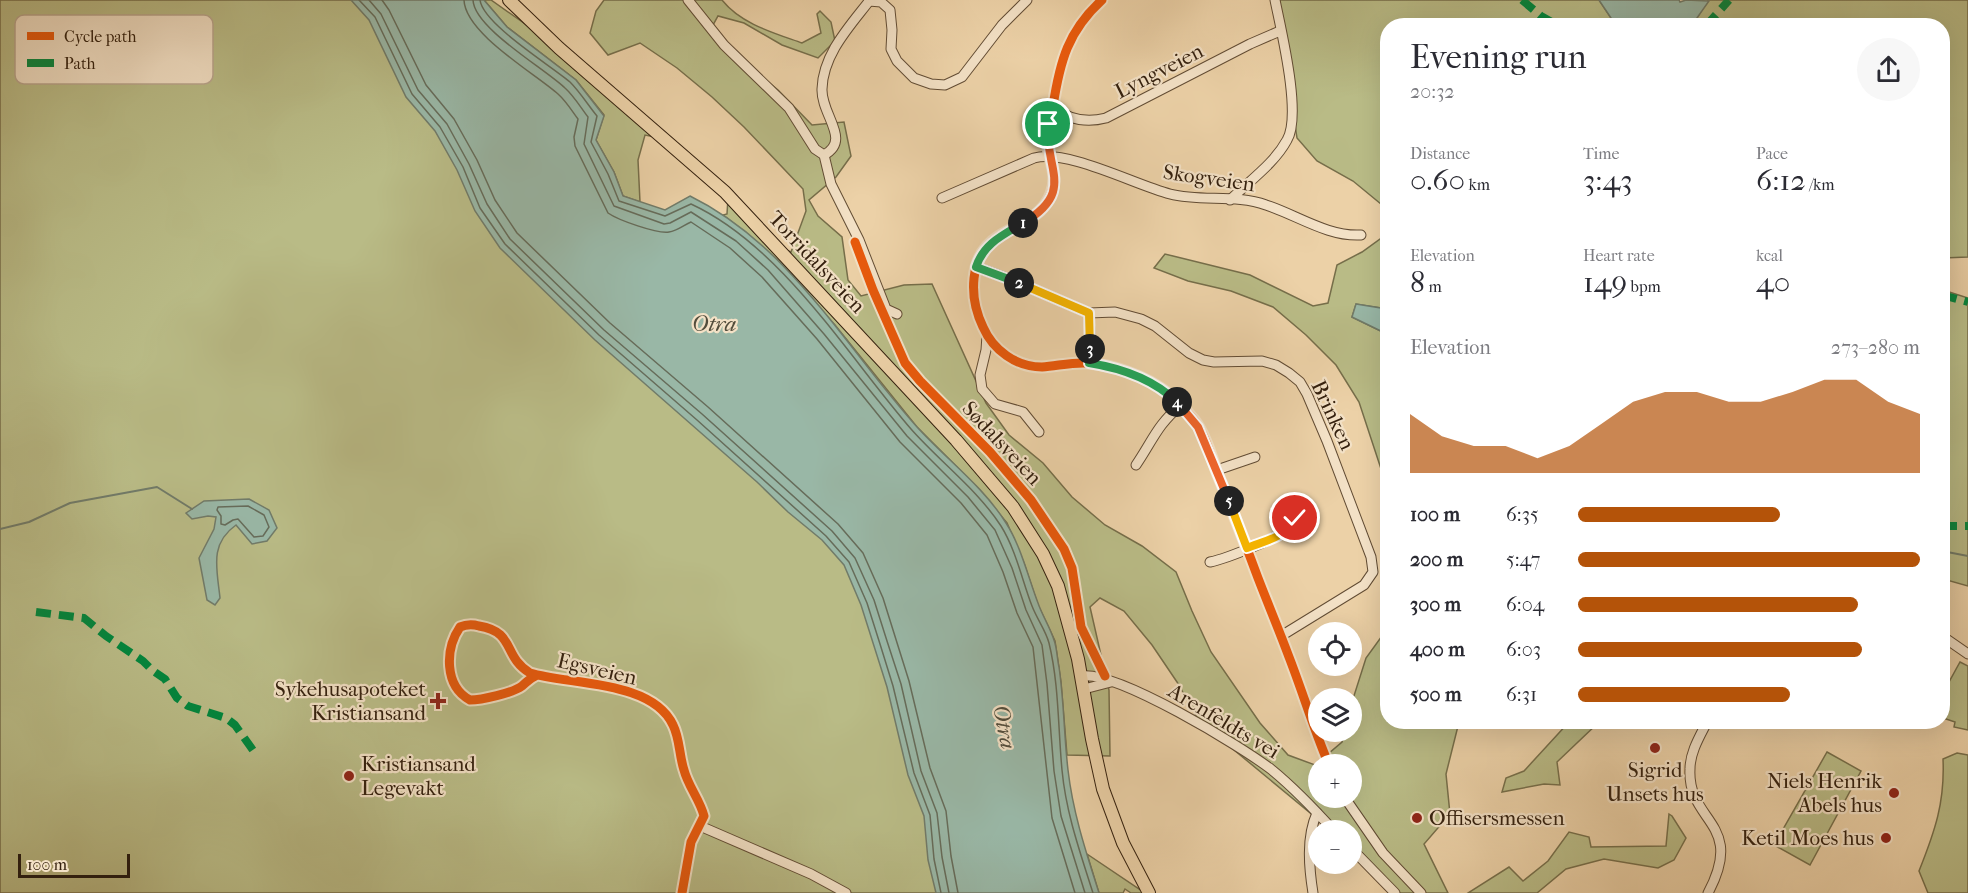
<!DOCTYPE html>
<html lang="en">
<head>
<meta charset="utf-8">
<style>
  body { margin:0; font-family:"IM FELL French Canon",serif; background:#f7f7f7; color:#2b2b33; height:100vh; display:flex; flex-direction:column; font-size:22px; white-space:nowrap }
  * { box-sizing:border-box; margin:0 }
  p { font-size:20px; color:#7c7c81 }
  .icon { flex:none; width:33px; height:33px; fill:none; stroke:currentColor; stroke-width:2; stroke-linecap:round; stroke-linejoin:round }
  .map { position:relative; flex:1; overflow:hidden }
  .side { position:absolute; left:1380px; top:18px; width:570px; height:711px; display:flex; flex-direction:column; background:#fff; border-radius:24px; box-shadow:0 6px 24px #0002 }
  .side>* { flex:none }
  .tools { position:absolute; left:1308px; top:622px; display:grid; gap:12px }
  .tools a { display:grid; place-items:center; width:54px; height:54px; border-radius:50%; background:#fff; box-shadow:0 6px 24px #0002; font-size:30px }
  .scale { position:absolute; left:18px; bottom:15px; width:112px; box-sizing:border-box; padding-left:6px; border:3px solid #34200e; border-top:0; font-size:16px; line-height:21px; white-space:nowrap; color:#34200e; -webkit-text-stroke:4px #f3e1c6; paint-order:stroke }
  .pin { position:absolute; display:grid; place-items:center; width:51px; height:51px; color:#fff; margin:-26px; border:3px solid #fff; border-radius:50%; box-shadow:0 2px 6px #0007 }
  .km { position:absolute; width:30px; height:30px; margin:-15px; border-radius:50%; background:#222; color:#fff; font-size:16px; line-height:30px; text-align:center }
  .round { display:grid; place-items:center; flex:none; width:63px; height:63px; border-radius:32px; background:#f7f7f7 }
  .overview { display:flex; align-items:center; justify-content:space-between; height:102px; padding:0 30px }
  h1 { font-size:33px; font-weight:600; line-height:45px }
  .stats { display:grid; grid-template-columns:repeat(3,1fr); gap:9px; height:102px; padding:6px 30px }
  .stats div { display:grid; align-content:center }
  .stats b { font-size:30px; font-weight:600 }
  .stats small { font-size:16px; font-weight:400 }
  .stats p { font-size:16px }
  .chart { height:168px; padding:12px 30px }
  .chart p { display:flex; justify-content:space-between }
  .chart svg { width:100%; height:108px; margin-top:6px; fill:#b45309; opacity:.7 }
  ul { padding:0 30px; list-style:none; font-size:20px }
  li { display:grid; grid-template-columns:96px 72px 1fr; align-items:center; height:45px }
  li i { height:15px; border-radius:8px; background:#b45309 }
  .map>svg:first-child { display:block }
  .green { fill:#b9bb86; stroke:#766e4a; stroke-width:1.5; fill-rule:evenodd }
  .water { fill:#99b7a6; stroke:#717b69; stroke-width:1.5 }
  .lines { fill:none; stroke-linecap:round; stroke-linejoin:round }
  .shore { stroke:#666c5a; stroke-width:1.5 }
  .stream { stroke:#717b69; stroke-width:2 }
  .minor-casing { stroke:#624c34; stroke-width:11 }
  .major-casing { stroke:#34200e; stroke-width:14 }
  .minor { stroke:#f3e1c6; stroke-width:9 }
  .major { stroke:#ecd1a7; stroke-width:12 }
  .quiet { stroke:#00873e; stroke-width:8; stroke-dasharray:15 8; stroke-linecap:butt }
  .cycleway-casing { stroke:#f3e1c6; stroke-width:13 }
  .cycleway { stroke:#e8590c; stroke-width:9 }
  .split-1-casing { stroke:#fff; stroke-width:12 }
  .split-2-casing { stroke:#fff; stroke-width:12 }
  .split-3-casing { stroke:#fff; stroke-width:12 }
  .split-4-casing { stroke:#fff; stroke-width:12 }
  .split-5-casing { stroke:#fff; stroke-width:12 }
  .split-6-casing { stroke:#fff; stroke-width:12 }
  .split-1 { stroke:#f0652b; stroke-width:8 }
  .split-2 { stroke:#22a559; stroke-width:8 }
  .split-3 { stroke:#f5b400; stroke-width:8 }
  .split-4 { stroke:#22a559; stroke-width:8 }
  .split-5 { stroke:#f0652b; stroke-width:8 }
  .split-6 { stroke:#f5b400; stroke-width:8 }
  .poi-dot { fill:#8f2418; stroke:#f3e1c6; stroke-width:2 }
  .labels { text-anchor:middle; dominant-baseline:central; stroke-width:4.5; stroke-linejoin:round; paint-order:stroke }
  .street-label { font-size:21px; fill:#34200e; stroke:#f3e1c6 }
  .poi-label { font-size:21px; fill:#34200e; stroke:#f3e1c6; text-anchor:end }
  .water-label { font-size:22px; font-style:italic; fill:#524d3c; stroke:#f3e1c6 }
  .key { fill:#f3e1c6; stroke:#baa78f; stroke-width:1.5 }
  .key-label { font-size:16px; fill:#34200e }
</style>
</head>
<body>
<div class="map">
<svg width="1968" height="893" viewBox="0 0 1968 893">
  <rect width="100%" height="100%" fill="#ecd1a7"/>
  <filter id="stains"><feTurbulence type="fractalNoise" baseFrequency=".00333" numOctaves="4"/><feColorMatrix values="0 0 0 0 .2 0 0 0 0 .09 0 0 0 0 .02 0 0 0 .5 -.17"/></filter>
  <radialGradient id="worn" r=".72"><stop offset=".6" stop-color="#630" stop-opacity="0"/><stop offset="1" stop-color="#630" stop-opacity=".3"/></radialGradient>
  <g class="green">
    <polygon points="0,0 389,0 862,527 998,893 0,893"/>
    <path d="M484,0H491L558,47L706,173L781,248L791,252L806,211L803,189L744,127L712,97L677,68L640,43L608,55L590,33L596,11L604,0H722C741,24 774,33 802,43L821,33L817,14L820,11L831,22L835,41L818,58L782,45L744,23L718,16L712,27L740,59L778,90L812,125L844,122L851,156L836,177L809,200L818,216L842,237L848,280L861,296L904,285L932,284L986,403L1009,435L1043,463L1072,497L1105,525L1142,546L1176,572L1192,611L1211,652L1260,723L1288,755L1315,765L1342,742L1345,732H1352V702L1366,658L1387,629L1388,722H1459L1446,774L1450,814L1424,844L1448,893H1395L1352,851V831H1332L1199,721L1177,682L1152,645L1124,611L1100,598L1090,607L1109,690L1110,756L1067,755L1061,682L1055,641L1038,605L1024,563L1007,523L978,488L917,427L835,325L777,260L744,231L723,215L727,214L728,198L694,163L670,143L665,139L645,135L638,160L640,202L623,196L614,172L596,140L604,115L576,80L507,27ZM1318,765H1352V798H1318Z"/>
    <polygon points="1276,0 1599,0 1611,18 1619,25 1388,26 1387,209 1353,181 1317,161 1297,138"/>
    <polygon points="1708,0 1968,0 1968,257 1943,258 1942,26 1692,26"/>
    <polygon points="1387,234 1387,309 1356,304 1352,317 1387,334 1387,487 1359,402 1336,365 1306,335 1273,307 1231,291 1188,281 1154,268 1165,254 1250,275 1313,306 1328,303 1337,265 1362,252"/>
    <polygon points="1943,290 1968,298 1968,586 1943,579"/>
    <polygon points="1960,662 1968,666 1968,730 1954,727 1955,722 1943,718 1943,690 1944,691"/>
    <polygon points="1569,722 1599,722 1557,762 1560,785 1544,784 1502,792 1506,778 1524,771"/>
    <polygon points="1827,752 1861,771 1810,865 1774,845"/>
    <path d="M1957,753L1968,755V893H1928L1919,871C1935,831 1945,802 1943,759Z"/>
    <polygon points="1669,814 1672,816 1686,838 1674,860 1658,868 1604,859 1566,869 1537,893 1468,893 1509,867 1523,881 1548,861 1569,832 1589,837 1591,847 1666,846"/>
    <polygon points="1087,854 1145,893 1131,893 1125,889 1123,893 1099,893"/>
  </g>
  <g class="water">
    <path d="M351,0H484L507,27L576,80L604,116L596,140L614,172L623,196L665,210L690,196C790,245 845,347 917,427C946,459 983,486 1006,523C1021,546 1028,577 1038,603C1042,615 1050,627 1054,640C1057,648 1057,658 1059,667C1064,701 1064,736 1068,770C1073,813 1086,852 1099,893H936L928,860L924,816L908,775L887,687L861,605L844,565L822,540L788,512L757,482L595,340L500,248L475,211L457,170L435,131L406,97L369,20Z"/>
    <polygon points="1599,0 1679,0 1680,2 1686,0 1709,1 1692,25 1619,26 1611,18"/>
    <polygon points="1356,304 1387,309 1387,334 1352,317"/>
    <path d="M249,499L269,510L277,528L267,541L252,544L236,525C209,544 217,569 220,598L215,605L207,600L199,558L214,529L216,517L208,516L192,519L186,513L204,501Z"/>
  </g>
  <g class="lines">
    <g class="shore">
      <polyline points="359,0 375,17 412,94 440,127 463,167 480,208 505,244 599,335 697,420 826,536 849,562 867,603 880,644 893,686 914,773 930,815 934,859 941,893"/>
      <polyline points="369,0 381,14 418,90 447,124 469,164 487,204 510,239 604,330 702,414 832,531 855,558 874,600 887,641 901,684 921,771 937,813 942,857 949,893"/>
      <polyline points="382,0 389,10 426,85 454,119 477,160 495,200 517,233 610,323 708,407 838,524 863,553 883,598 909,681 930,768 946,811 951,856 958,893"/>
      <path d="M464,0C465,33 534,73 558,94C566,101 572,111 578,119L574,137L575,146L608,213C618,220 657,234 669,232C677,231 684,225 691,222L730,248L762,277L817,339L900,442L961,503L987,535L1003,572L1017,613L1033,647L1052,818L1075,893"/>
      <path d="M473,0C474,28 544,68 565,88C574,96 581,108 588,117L584,144L614,206L664,224L670,223L691,212L736,241L768,270L824,334L907,436L968,497L995,530L1012,568L1026,610L1042,645L1047,684L1054,771L1061,816L1085,893"/>
      <path d="M480,0C483,24 550,65 570,82C580,92 588,105 597,116L591,142L608,174L619,201L665,216L691,204C782,246 847,355 911,429C940,462 977,489 1001,526C1016,550 1022,580 1032,606C1037,619 1046,631 1049,643C1059,684 1058,728 1062,770C1066,813 1080,852 1093,893"/>
      <polygon points="248,506 264,515 269,527 263,536 254,537 238,519 233,520 225,525 221,524 221,516 217,510 218,507"/>
    </g>
    <g class="stream">
      <polyline points="0,529 29,522 70,503 157,487 192,509"/>
      <polyline points="1942,551 1968,556"/>
    </g>
    <defs>
      <g id="minor">
        <polyline points="688,0 724,45 789,108 815,149 824,155 831,184 859,240 886,309 897,314"/>
        <path d="M1102,0C1068,31 1060,61 1053,106C1051,118 1047,128 1047,140C1048,159 1059,174 1051,194C1042,218 1018,224 998,237C968,256 969,298 983,327C993,350 1016,367 1042,367C1057,366 1072,362 1087,363C1113,365 1145,376 1166,392C1176,400 1186,410 1194,420C1206,436 1211,457 1218,475C1232,509 1245,543 1258,578C1268,604 1279,630 1289,657C1303,693 1314,730 1329,765"/>
        <polyline points="869,1 881,2 890,10 892,30 891,49 897,61 914,78 931,84 945,85 962,77 1002,25 1027,0"/>
        <path d="M1053,107C1069,120 1087,123 1106,118L1250,44L1280,31"/>
        <path d="M824,155C852,140 821,115 822,89C823,54 850,26 870,0"/>
        <path d="M942,198L1034,158C1068,149 1135,185 1170,194C1201,202 1236,194 1266,205C1297,215 1328,237 1361,235"/>
        <path d="M1230,200C1249,181 1274,164 1287,140C1302,115 1281,30 1275,0"/>
        <polyline points="976,267 1012,280 1089,313 1115,312 1141,319 1155,326 1189,353 1203,360 1214,362 1262,361 1276,365 1289,373 1300,382 1307,394 1327,441 1371,557 1373,572 1364,585 1281,636"/>
        <polyline points="987,335 986,350 980,375 982,389 995,404 1023,412 1039,432"/>
        <polyline points="1089,363 1090,338 1089,313"/>
        <path d="M1136,465C1153,440 1157,425 1181,405"/>
        <polyline points="1217,470 1255,457"/>
        <path d="M1210,562C1225,559 1282,537 1291,526C1293,524 1294,521 1295,518"/>
        <polyline points="1942,636 1968,654"/>
        <path d="M537,675C530,678 528,681 522,686C513,693 481,700 470,700C444,686 445,649 460,627C467,624 472,624 479,626C516,632 502,656 530,673C570,685 652,680 673,725C680,739 679,755 684,770C688,786 700,800 704,816L691,842L682,893"/>
        <path d="M1082,676C1117,671 1241,746 1272,770C1294,788 1315,810 1334,831"/>
        <polyline points="1084,689 1111,682"/>
        <path d="M1707,722C1700,736 1690,752 1690,769C1687,823 1746,822 1708,893"/>
        <polyline points="1345,798 1383,853 1421,893"/>
        <polyline points="700,826 811,874 846,893"/>
        <polyline points="1352,849 1395,893"/>
        <path d="M1313,893C1309,868 1306,837 1317,813"/>
      </g>
      <polyline id="major" points="509,0 559,48 725,192 956,440 1013,507 1043,554 1058,586 1078,659 1092,739 1103,789 1123,843 1149,893"/>
    </defs>
    <use href="#minor" class="minor-casing"/>
    <use href="#major" class="major-casing"/>
    <use href="#minor" class="minor"/>
    <use href="#major" class="major"/>
    <g class="quiet">
      <polyline points="1522,0 1541,16 1559,26"/>
      <polyline points="1706,26 1729,0"/>
      <polyline points="1942,295 1968,302"/>
      <polyline points="1942,526 1968,526"/>
      <polyline points="36,612 84,618 106,636 143,661 152,670 165,679 177,698 188,706 226,718 235,725 255,753"/>
    </g>
    <defs>
      <g id="cycleway">
        <path d="M1102,0C1068,31 1060,61 1053,106C1051,118 1047,128 1047,140C1048,159 1059,174 1051,194C1042,218 1018,224 998,237C968,256 969,298 983,327C993,350 1016,367 1042,367C1057,366 1072,362 1087,363C1113,365 1145,376 1166,392C1176,400 1186,410 1194,420C1206,436 1211,457 1218,475C1232,509 1245,543 1258,578C1268,604 1279,630 1289,657C1303,693 1314,730 1329,765"/>
        <polyline points="855,242 873,290 905,363 920,381 990,452 1031,500 1064,549 1072,568 1081,627 1105,676"/>
        <path d="M537,675C530,678 528,681 522,686C513,693 481,700 470,700C444,686 445,649 460,627C467,624 472,624 479,626C516,632 502,656 530,673C570,685 652,680 673,725C680,739 679,755 684,770C688,786 700,800 704,816L691,842L682,893"/>
      </g>
    </defs>
    <use href="#cycleway" class="cycleway-casing"/>
    <use href="#cycleway" class="cycleway"/>
  </g>
  <g class="lines">
    <defs>
      <path id="split-1" d="M1023,223C1077,191 1044,169 1048,124"/>
      <path id="split-2" d="M1019,283L976,267C984,243 1003,235 1023,223"/>
      <polyline id="split-3" points="1019,283 1089,313 1090,349"/>
      <path id="split-4" d="M1090,349L1089,363C1121,368 1153,379 1177,402"/>
      <polyline id="split-5" points="1177,402 1198,427 1229,501"/>
      <path id="split-6" d="M1229,501L1247,548C1264,541 1288,537 1295,518"/>
    </defs>
    <use href="#split-1" class="split-1-casing"/>
    <use href="#split-2" class="split-2-casing"/>
    <use href="#split-3" class="split-3-casing"/>
    <use href="#split-4" class="split-4-casing"/>
    <use href="#split-5" class="split-5-casing"/>
    <use href="#split-6" class="split-6-casing"/>
    <use href="#split-1" class="split-1"/>
    <use href="#split-2" class="split-2"/>
    <use href="#split-3" class="split-3"/>
    <use href="#split-4" class="split-4"/>
    <use href="#split-5" class="split-5"/>
    <use href="#split-6" class="split-6"/>
  </g>
  <g class="poi-dot">
    <path d="M435 692h6v6h6v6h-6v6h-6v-6h-6v-6h6z"/>
    <circle cx="1655" cy="748" r="6"/>
    <circle cx="349" cy="776" r="6"/>
    <circle cx="1894" cy="793" r="6"/>
    <circle cx="1417" cy="818" r="6"/>
    <circle cx="1886" cy="838" r="6"/>
  </g>
  <g class="labels">
    <g class="street-label">
      <text transform="translate(1159 71) rotate(-27)">Lyngveien</text>
      <text transform="translate(1209 178) rotate(8)">Skogveien</text>
      <text transform="translate(817 262) rotate(47)">Torridalsveien</text>
      <text transform="translate(1333 415) rotate(65)">Brinken</text>
      <text transform="translate(1002 443) rotate(47)">Sødalsveien</text>
      <text transform="translate(597 669) rotate(13)">Egsveien</text>
      <text transform="translate(1224 721) rotate(31)">Arenfeldts vei</text>
    </g>
    <g class="poi-label">
      <text x="426" y="689">Sykehusapoteket<tspan x="426" dy="24">Kristiansand</tspan></text>
      <text x="361" y="764" text-anchor="start">Kristiansand<tspan x="361" dy="24">Legevakt</tspan></text>
      <text x="1655" y="770" text-anchor="middle">Sigrid<tspan x="1655" dy="24">Unsets hus</tspan></text>
      <text x="1882" y="781">Niels Henrik<tspan x="1882" dy="24">Abels hus</tspan></text>
      <text x="1429" y="818" text-anchor="start">Offisersmessen</text>
      <text x="1874" y="838">Ketil Moes hus</text>
    </g>
    <g class="water-label">
      <text x="714" y="324">Otra</text>
      <text transform="translate(1004 727) rotate(79)">Otra</text>
    </g>
  </g>
  <rect x="15" y="15" width="198" height="69" rx="9" class="key"/>
  <rect x="27" y="32" width="27" height="8" fill="#e8590c"/>
  <rect x="27" y="59" width="27" height="8" fill="#00873e"/>
  <g class="key-label">
    <text x="64" y="42">Cycle path</text>
    <text x="64" y="69">Path</text>
  </g>
  <rect width="100%" height="100%" filter="url(#stains)"/>
  <rect width="100%" height="100%" fill="url(#worn)"/>
</svg>
<div class="tools">
<a><svg class="icon" aria-label="locate" viewBox="0 0 24 24"><circle cx="12" cy="12" r="6"/><path d="M12 2v4M12 18v4M2 12h4M18 12h4"/></svg></a>
<a><svg class="icon" aria-label="layers" viewBox="0 0 24 24"><path d="M12 4l9 5-9 5-9-5zM3 14l9 5 9-5"/></svg></a>
<a>+</a>
<a>−</a>
</div>
<div class="scale">100 m</div>
<div class="pin" style="left:1048px;top:124px;background:#1e9e55"><svg class="icon" aria-label="arrive" viewBox="0 0 24 24"><path d="M6 21V4h12l-3 4 3 4H6"/></svg></div>
<div class="pin" style="left:1295px;top:518px;background:#d93025"><svg class="icon" aria-label="check" viewBox="0 0 24 24"><path d="M5 12l5 5 9-10"/></svg></div>
<b class="km" style="left:1023px;top:223px">1</b>
<b class="km" style="left:1019px;top:283px">2</b>
<b class="km" style="left:1090px;top:349px">3</b>
<b class="km" style="left:1177px;top:402px">4</b>
<b class="km" style="left:1229px;top:501px">5</b>
<section class="side">
<div class="overview"><div><h1>Evening run</h1><p>20:32</p></div><a class="round"><svg class="icon" aria-label="share" viewBox="0 0 24 24"><path d="M12 15V3M7 8l5-5 5 5M5 13v7h14v-7"/></svg></a></div>
<div class="stats">
<div><p>Distance</p><b>0.60<small> km</small></b></div>
<div><p>Time</p><b>3:43</b></div>
<div><p>Pace</p><b>6:12<small> /km</small></b></div>
</div>
<div class="stats">
<div><p>Elevation</p><b>8<small> m</small></b></div>
<div><p>Heart rate</p><b>149<small> bpm</small></b></div>
<div><p>kcal</p><b>40</b></div>
</div>
<div class="chart"><p><span>Elevation</span>273–280 m</p>
<svg viewBox="0 0 160 44" preserveAspectRatio="none"><path d="M0 44V20L10 29L20 33L30 33L40 38L50 33L60 24L70 15L80 11L90 11L100 15L110 15L120 11L130 6L140 6L150 15L160 20V44z"/></svg>
</div>
<ul>
<li><b>100 m</b>6:35<i style="width:59%"></i></li>
<li><b>200 m</b>5:47<i style="width:100%"></i></li>
<li><b>300 m</b>6:04<i style="width:82%"></i></li>
<li><b>400 m</b>6:03<i style="width:83%"></i></li>
<li><b>500 m</b>6:31<i style="width:62%"></i></li>
</ul>
</section>
</div>
</body>
</html>
